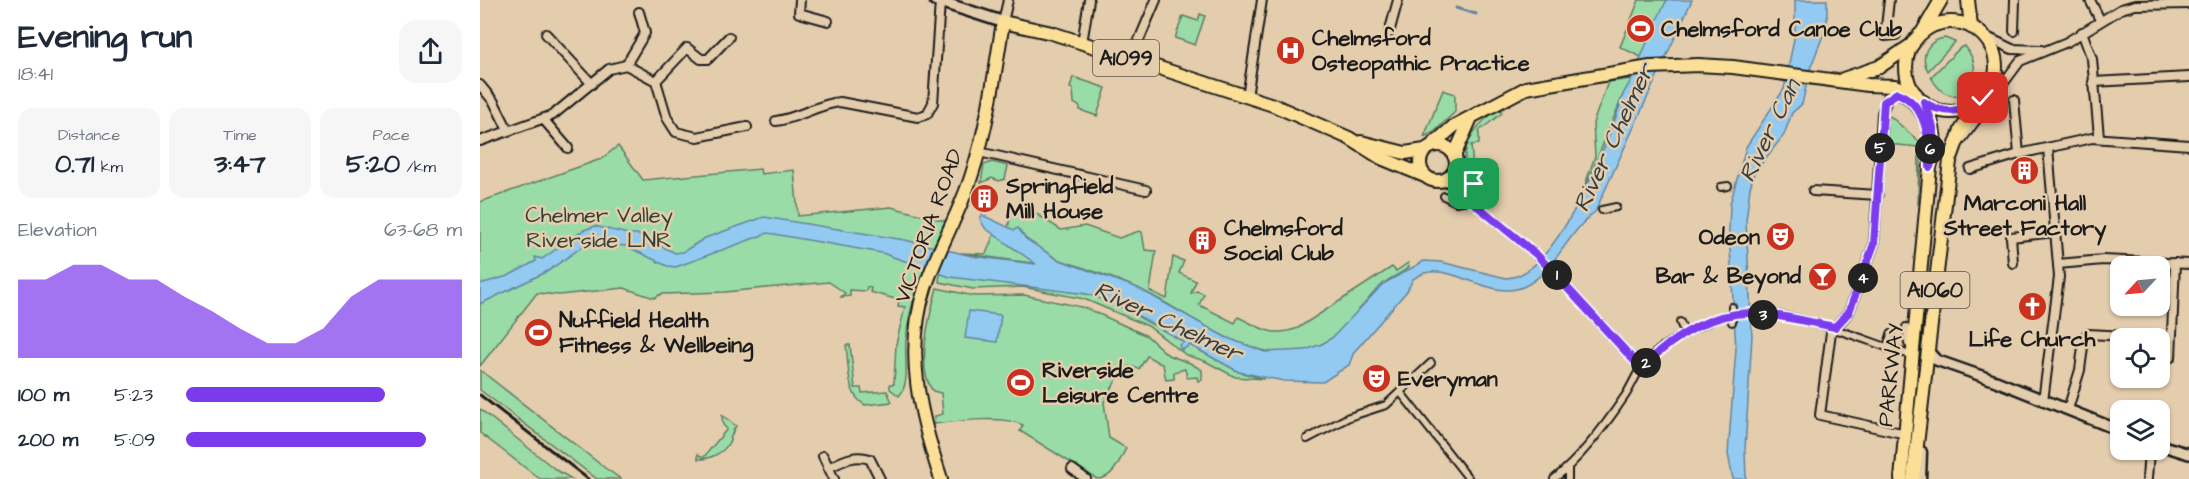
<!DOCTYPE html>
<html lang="en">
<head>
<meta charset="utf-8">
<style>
  body { margin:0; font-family:"Architects Daughter",sans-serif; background:#f6f6f7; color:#1f2937; height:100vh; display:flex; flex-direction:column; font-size:22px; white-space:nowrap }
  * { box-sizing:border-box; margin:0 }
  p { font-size:20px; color:#747a83 }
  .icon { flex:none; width:33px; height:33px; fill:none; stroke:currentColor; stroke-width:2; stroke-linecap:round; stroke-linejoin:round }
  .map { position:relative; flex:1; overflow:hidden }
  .drawer { display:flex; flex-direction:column; background:#fff; width:480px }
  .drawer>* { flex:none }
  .needle { width:39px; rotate:244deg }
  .fabs { position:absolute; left:1630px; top:256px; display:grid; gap:12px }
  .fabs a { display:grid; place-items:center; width:60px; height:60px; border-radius:12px; background:#fff; box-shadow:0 2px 4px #0004; font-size:30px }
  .pin { position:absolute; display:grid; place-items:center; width:51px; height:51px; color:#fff; margin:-26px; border-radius:12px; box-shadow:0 3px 9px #0006 }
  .km { position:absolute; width:30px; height:30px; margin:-15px; border-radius:50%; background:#222; color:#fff; font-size:16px; line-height:30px; text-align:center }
  .round { display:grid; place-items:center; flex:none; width:63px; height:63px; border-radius:18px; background:#f6f6f7 }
  .summary { display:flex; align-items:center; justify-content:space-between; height:102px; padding:0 18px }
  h1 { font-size:33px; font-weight:800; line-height:45px }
  .figures { display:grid; grid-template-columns:repeat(3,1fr); gap:9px; height:102px; padding:6px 18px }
  .figures div { display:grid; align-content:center; border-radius:15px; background:#f6f6f7; text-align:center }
  .figures b { font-size:26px; font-weight:800 }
  .figures small { font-size:16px; font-weight:400 }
  .figures p { font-size:16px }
  .chart { height:168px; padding:12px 18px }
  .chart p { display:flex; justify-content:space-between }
  .chart svg { width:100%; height:108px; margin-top:6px; fill:#7c3aed; opacity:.7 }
  ul { padding:0 18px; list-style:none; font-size:20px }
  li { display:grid; grid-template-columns:96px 72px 1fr; align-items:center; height:45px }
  li i { height:15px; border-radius:8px; background:#7c3aed }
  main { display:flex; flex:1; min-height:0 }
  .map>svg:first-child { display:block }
  .green { fill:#9adca7; stroke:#5b7c62; stroke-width:1.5 }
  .water { fill:#93caf2; stroke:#63849c; stroke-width:1.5 }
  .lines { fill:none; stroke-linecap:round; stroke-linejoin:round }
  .stream { stroke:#63849c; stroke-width:3 }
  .pedestrian-casing { stroke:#1c1c1c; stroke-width:10 }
  .minor-casing { stroke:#1c1c1c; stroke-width:12 }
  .tertiary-casing { stroke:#1c1c1c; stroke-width:14 }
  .secondary-casing { stroke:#1c1c1c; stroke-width:15 }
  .primary-casing { stroke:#1c1c1c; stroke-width:16 }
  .pedestrian { stroke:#e4cdad; stroke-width:6 }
  .minor { stroke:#e4cdad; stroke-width:8 }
  .tertiary { stroke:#e4cdad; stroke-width:9 }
  .secondary { stroke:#e4cdad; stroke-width:10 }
  .primary { stroke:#fbdf96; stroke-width:12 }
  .rail { stroke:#1c1c1c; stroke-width:3 }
  .route-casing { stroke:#fff; stroke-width:12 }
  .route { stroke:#7c3aed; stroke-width:8 }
  .labels { text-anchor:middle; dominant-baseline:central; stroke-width:5; stroke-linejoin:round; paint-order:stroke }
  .shield { fill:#e4cdad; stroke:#585148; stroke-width:1.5 }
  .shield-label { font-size:21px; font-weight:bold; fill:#1c1c1c }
  .poi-label { font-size:22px; font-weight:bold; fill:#1c1c1c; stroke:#e4cdad; text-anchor:start }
  .park-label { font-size:22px; fill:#354238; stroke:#e4cdad }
  .street-label { font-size:22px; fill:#1c1c1c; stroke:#e4cdad }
  .water-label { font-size:24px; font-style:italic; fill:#343f47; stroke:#e4cdad }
</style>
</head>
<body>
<main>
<section class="drawer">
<div class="summary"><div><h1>Evening run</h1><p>18:41</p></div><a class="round"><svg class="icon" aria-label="share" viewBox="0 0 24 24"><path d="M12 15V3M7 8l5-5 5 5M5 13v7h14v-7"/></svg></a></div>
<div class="figures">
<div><p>Distance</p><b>0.71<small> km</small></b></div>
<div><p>Time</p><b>3:47</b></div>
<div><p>Pace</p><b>5:20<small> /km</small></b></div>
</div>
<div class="chart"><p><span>Elevation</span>63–68 m</p>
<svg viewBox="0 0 160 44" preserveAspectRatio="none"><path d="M0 44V12L10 12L20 6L30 6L40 12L50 12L60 19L70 25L80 32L90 38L100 38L110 32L120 19L130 12L140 12L150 12L160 12V44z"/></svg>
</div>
<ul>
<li><b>100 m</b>5:23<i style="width:72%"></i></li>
<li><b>200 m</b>5:09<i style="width:87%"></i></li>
</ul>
</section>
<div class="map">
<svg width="1709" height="479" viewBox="0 0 1709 479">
  <rect width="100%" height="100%" fill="#e4cdad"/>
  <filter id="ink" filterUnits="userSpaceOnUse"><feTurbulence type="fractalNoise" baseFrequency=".0167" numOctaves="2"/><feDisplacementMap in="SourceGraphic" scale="12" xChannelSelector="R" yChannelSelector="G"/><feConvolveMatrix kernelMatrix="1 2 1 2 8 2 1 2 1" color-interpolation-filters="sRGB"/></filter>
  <g filter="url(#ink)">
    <g class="green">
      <polygon points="1159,0 1187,0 1161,57 1140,47"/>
      <polygon points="720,14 725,16 715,45 695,38 703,16 718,21"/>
      <path d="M1465,38L1475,42L1448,71C1439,55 1448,40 1465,38Z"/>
      <path d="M1485,46C1513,81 1473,119 1451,77L1480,48Z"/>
      <polygon points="593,77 626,88 617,116 600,110 600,107 594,103 593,89 590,88"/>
      <polygon points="1152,79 1143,95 1097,208 1115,156 1113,123 1128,82"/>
      <polygon points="963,90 975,94 975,112 954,132 944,137"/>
      <path d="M1020,108L1022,113L999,131V144L991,145L993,168L997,170L992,174L985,163C983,138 1001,121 1020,108Z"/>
      <polygon points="1410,116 1442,144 1438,205 1439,147 1407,144 1408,118"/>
      <path d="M138,146L163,180L280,169L281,174L314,170L318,216L411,207L465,221C448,260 429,298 426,341C424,358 431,383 419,396L410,389V384H414L416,344L425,307L418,306L419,300L390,292L391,288L387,287L386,291L370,290V296L361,297L365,293L349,282L245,292L181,294L174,298L144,288L79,295L57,293L0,366V202L121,159Z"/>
      <polygon points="512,162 528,166 525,179 519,181 512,178 501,183 504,165"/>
      <path d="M537,208L549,209L581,230L605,226L639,238L659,231L662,232L665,250L676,251L670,291L687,299L693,257L704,261L699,273L716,281L711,293L717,291L724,294L719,305L755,323L758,317C781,328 792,338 818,328L912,267L916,271L928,263L929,267C923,272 917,275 910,279C884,296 870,332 840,345C776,374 714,314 659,289C633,277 605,268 577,259C564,251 546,243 538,229L535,231L528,228L531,213Z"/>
      <polygon points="514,234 558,264 481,253 506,254"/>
      <polygon points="460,274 607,294 626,299 759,372 784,379 755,377 725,361 706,355 668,326 604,299 543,287 493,289 459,282"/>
      <path d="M457,288L494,296L544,295L606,308L667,336L688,355L710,363L722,370V380L718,381L717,377L707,378L705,369L694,372V379L686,380L683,365L667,356L659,369L650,366L642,370L624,402L629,438L646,448C639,462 633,479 617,479L540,431L543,425C523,415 477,421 454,424L455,416L463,414L461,393L453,391C435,369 450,313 457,288Z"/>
      <path d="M366,345H370L375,388H381L382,393L407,391L412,402L385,405C366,395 369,364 366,345Z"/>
      <polygon points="0,370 125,468 141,479 117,479 0,390"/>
      <polygon points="0,409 76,470 92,479 60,479 0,433"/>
      <path d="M242,415L256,426C251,432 252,438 248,444C243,453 228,460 218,459V454L223,458L247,429L243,425Z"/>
    </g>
    <g class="water">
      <path d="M1187,0H1212L1115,212C1088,232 1075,271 1045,286C1015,301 980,269 950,272C944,272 938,276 933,279L927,291L874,352L869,365L843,382L804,381L759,372L710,345L702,350L699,346L704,342L641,306L607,294L470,277L402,253L288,233L196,267L187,266L146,246L110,244L102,247L68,271L0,304V284L28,276L56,261L55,257L62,259L104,230L115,226L148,234H157L195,253L203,252L225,238L284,217L425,240L492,256L556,264L505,228L500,219L502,215L534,230L538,228L546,239L577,259L658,288L745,337L785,352L825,350L842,344L853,337L903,284L944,261L961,262L1026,278C1075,279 1131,136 1142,98C1142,94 1149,85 1152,79C1163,53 1173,25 1187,0Z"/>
      <polygon points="1315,0 1347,0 1347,25 1330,69 1322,104 1312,113 1304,135 1274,173 1270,188 1266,221 1272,336 1265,449 1266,479 1253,479 1248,454 1256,349 1249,232 1250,204 1266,147 1304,89 1315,34"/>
      <polygon points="489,311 521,315 517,342 485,338"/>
    </g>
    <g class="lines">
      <polyline class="stream" points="976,8 996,14"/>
      <defs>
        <g id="pedestrian">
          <polyline points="1241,187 1248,186"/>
          <polyline points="964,196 976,202 990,200 1059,257 1161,368"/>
          <polyline points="990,200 994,184"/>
          <polyline points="1122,210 1136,207"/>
          <polyline points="1252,307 1252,322"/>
          <polyline points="1200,322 1205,334"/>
          <polyline points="1426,327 1428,344"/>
          <polyline points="1407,348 1411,334"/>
          <polyline points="921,393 989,479"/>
          <polyline points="827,439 869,417 906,405 951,363"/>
          <polyline points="1088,469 1088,479"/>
          <path d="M1074,479C1102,457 1125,426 1145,396C1151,387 1155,376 1161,368C1173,352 1190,341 1208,332C1222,325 1239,316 1254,314C1311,307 1374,337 1427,354"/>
        </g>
        <g id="minor">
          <polyline points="320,0 319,13 348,21"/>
          <polyline points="1409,0 1405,36 1416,35"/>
          <polyline points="1610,0 1620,20"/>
          <polyline points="523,22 528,0"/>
          <polyline points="1534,31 1535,0"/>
          <polyline points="1602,32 1612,59 1619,137"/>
          <polyline points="909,33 918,0"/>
          <polyline points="66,34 112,84"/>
          <polyline points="1503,35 1532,49 1561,50"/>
          <polyline points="602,43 609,0"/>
          <polyline points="651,59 676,0"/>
          <polyline points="146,65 165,33 159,12"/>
          <polyline points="176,81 207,48 221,59 228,59 249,37"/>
          <polyline points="1613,82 1709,77"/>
          <polyline points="0,85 14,102 28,130"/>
          <polyline points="767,97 782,0"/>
          <polyline points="1534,100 1539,154"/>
          <polyline points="64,120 88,148"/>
          <path d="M296,121C319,118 338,104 360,102L438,117L447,114L453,103L460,2"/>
          <polyline points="0,141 73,115 129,69 146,65 176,81 187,118 196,132 217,137 267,127"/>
          <polyline points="1478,144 1540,61 1587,42 1641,9 1655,5 1709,4"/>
          <polyline points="499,152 666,190"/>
          <polyline points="1490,169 1539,154 1612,138 1709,145"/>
          <polyline points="1333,191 1398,195"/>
          <polyline points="1533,263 1531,237 1575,232"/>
          <polyline points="1578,264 1623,260 1709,264"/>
          <polyline points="1691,357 1695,263"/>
          <polyline points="1563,401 1579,277 1568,148"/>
          <polyline points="1588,409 1600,370 1604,339 1607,334 1691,338"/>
          <path d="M1426,434L1340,415L1351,332L1369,312L1394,244L1402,113L1408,97L1417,93C1434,99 1447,120 1449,137"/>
          <polyline points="343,456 354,479"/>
          <path d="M348,468C363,461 373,454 390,459L400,479"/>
          <polyline points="592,469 606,479"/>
          <polyline points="1667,479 1669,450"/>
        </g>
        <g id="tertiary">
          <polyline points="1448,351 1456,360 1516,381 1641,431"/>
          <polyline points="1680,445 1709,454"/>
        </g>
        <g id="secondary">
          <polyline points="455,0 523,22"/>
          <polyline points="1440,479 1441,452"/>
        </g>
        <g id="primary">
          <polyline points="1488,0 1491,27"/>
          <circle cx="1471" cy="67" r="45"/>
          <polyline points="1443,31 1461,0"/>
          <polyline points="1363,79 1399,67 1433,44"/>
          <polyline points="881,142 925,153 945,150"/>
          <circle cx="958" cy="163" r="18"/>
          <polyline points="950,147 974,126 1046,88 1170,67 1218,65 1253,67 1388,85 1415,86 1436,94"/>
          <polyline points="974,156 990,120"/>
          <path d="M461,479C440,415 424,353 445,288C458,248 480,213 492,174C508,125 515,72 523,22L572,33L793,105L869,138L901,158L945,176"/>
          <path d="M1421,479L1450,167C1458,142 1455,126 1444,102"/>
          <polyline points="1433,479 1470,161 1481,130 1503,98"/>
        </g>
      </defs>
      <use href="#pedestrian" class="pedestrian-casing"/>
      <use href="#minor" class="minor-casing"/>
      <use href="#tertiary" class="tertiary-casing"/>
      <use href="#secondary" class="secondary-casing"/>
      <use href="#primary" class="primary-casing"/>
      <use href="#pedestrian" class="pedestrian"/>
      <use href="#minor" class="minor"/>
      <use href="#tertiary" class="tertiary"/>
      <use href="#secondary" class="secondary"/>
      <use href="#primary" class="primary"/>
      <polyline class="rail" points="0,395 108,479"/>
    </g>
  </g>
  <g class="lines" filter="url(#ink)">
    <defs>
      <path id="route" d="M994,184L990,200L1057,255L1161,368C1190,340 1229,312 1272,313C1299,314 1328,322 1355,327L1369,312L1394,244L1404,102L1417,93C1448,105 1449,140 1450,167C1458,142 1455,126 1444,102C1464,116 1485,112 1503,98"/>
    </defs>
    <use href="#route" class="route-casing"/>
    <use href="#route" class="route"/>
  </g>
  <defs>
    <symbol id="stadium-disc" viewBox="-11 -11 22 22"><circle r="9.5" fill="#c8321e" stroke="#e4cdad"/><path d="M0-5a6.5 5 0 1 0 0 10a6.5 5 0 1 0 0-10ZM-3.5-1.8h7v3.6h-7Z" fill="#fff"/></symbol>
    <symbol id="hospital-disc" viewBox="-11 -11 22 22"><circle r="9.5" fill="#c8321e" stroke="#e4cdad"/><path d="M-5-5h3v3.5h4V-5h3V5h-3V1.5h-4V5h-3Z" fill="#fff"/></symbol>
    <symbol id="building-disc" viewBox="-11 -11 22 22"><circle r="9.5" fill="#c8321e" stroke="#e4cdad"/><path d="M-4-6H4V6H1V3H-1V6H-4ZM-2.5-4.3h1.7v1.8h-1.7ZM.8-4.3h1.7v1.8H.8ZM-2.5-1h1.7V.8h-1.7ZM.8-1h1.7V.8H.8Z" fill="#fff"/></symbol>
    <symbol id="theatre-disc" viewBox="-11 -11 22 22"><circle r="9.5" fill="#c8321e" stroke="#e4cdad"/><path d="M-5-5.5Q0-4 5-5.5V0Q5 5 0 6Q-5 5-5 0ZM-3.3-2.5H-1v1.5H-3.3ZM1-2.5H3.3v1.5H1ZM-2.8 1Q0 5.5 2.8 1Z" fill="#fff"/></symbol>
    <symbol id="bar-disc" viewBox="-11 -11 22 22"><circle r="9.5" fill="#c8321e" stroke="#e4cdad"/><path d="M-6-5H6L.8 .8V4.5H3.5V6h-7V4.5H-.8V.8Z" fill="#fff"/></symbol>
    <symbol id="church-disc" viewBox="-11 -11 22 22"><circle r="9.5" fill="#c8321e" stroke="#e4cdad"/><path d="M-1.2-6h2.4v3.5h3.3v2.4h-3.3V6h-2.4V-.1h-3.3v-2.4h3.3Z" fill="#fff"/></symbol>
  </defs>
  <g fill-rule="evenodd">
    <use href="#stadium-disc" x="1144" y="12" width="33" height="33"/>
    <use href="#hospital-disc" x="794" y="34" width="33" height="33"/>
    <use href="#building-disc" x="1528" y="154" width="33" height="33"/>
    <use href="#building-disc" x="488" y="182" width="33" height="33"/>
    <use href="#theatre-disc" x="1284" y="220" width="33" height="33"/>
    <use href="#building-disc" x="706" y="224" width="33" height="33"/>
    <use href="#bar-disc" x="1326" y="260" width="33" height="33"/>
    <use href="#church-disc" x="1536" y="290" width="33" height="33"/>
    <use href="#stadium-disc" x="42" y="316" width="33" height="33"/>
    <use href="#theatre-disc" x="880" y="362" width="33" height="33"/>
    <use href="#stadium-disc" x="524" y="366" width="33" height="33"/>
  </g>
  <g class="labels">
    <g class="shield">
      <rect x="613" y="40" width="66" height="36" rx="4.5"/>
      <rect x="1420.5" y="272" width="69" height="36" rx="4.5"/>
    </g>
    <g class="shield-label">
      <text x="646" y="58">A1099</text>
      <text x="1455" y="290">A1060</text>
    </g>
    <g class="poi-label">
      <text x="1181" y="29">Chelmsford Canoe Club</text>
      <text x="832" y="38">Chelmsford<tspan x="832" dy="25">Osteopathic Practice</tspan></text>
      <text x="526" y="186">Springfield<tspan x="526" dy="25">Mill House</tspan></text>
      <text x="1545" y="203" text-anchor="middle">Marconi Hall<tspan x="1545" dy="25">Street Factory</tspan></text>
      <text x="744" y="228">Chelmsford<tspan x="744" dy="25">Social Club</tspan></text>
      <text x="1280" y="237" text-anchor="end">Odeon</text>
      <text x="1321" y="276" text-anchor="end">Bar &amp; Beyond</text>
      <text x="79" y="320">Nuffield Health<tspan x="79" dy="25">Fitness &amp; Wellbeing</tspan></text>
      <text x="1552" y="339" text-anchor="middle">Life Church</text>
      <text x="562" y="370">Riverside<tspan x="562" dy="25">Leisure Centre</tspan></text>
      <text x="918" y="379">Everyman</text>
    </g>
    <g class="park-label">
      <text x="119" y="215">Chelmer Valley<tspan x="119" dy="25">Riverside LNR</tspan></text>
    </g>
    <g class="street-label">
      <text transform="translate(449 226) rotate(-70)">VICTORIA ROAD</text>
      <text transform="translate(1411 375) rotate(-84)">PARKWAY</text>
    </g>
    <g class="water-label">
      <text transform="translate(1290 131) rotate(-64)">River Can</text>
      <text transform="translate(1134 138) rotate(-65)">River Chelmer</text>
      <text transform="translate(688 322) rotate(25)">River Chelmer</text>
    </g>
  </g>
</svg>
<div class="fabs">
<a><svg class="needle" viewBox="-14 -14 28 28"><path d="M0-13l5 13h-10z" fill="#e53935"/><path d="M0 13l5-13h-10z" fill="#747a83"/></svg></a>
<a><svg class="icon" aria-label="locate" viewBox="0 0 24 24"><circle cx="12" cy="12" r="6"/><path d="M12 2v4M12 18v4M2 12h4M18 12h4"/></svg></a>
<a><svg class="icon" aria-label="layers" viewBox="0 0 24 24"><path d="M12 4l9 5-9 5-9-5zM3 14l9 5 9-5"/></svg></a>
</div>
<div class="pin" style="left:994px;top:184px;background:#1e9e55"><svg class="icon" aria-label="arrive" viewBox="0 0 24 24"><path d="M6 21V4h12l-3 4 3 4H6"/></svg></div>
<div class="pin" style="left:1503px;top:98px;background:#d93025"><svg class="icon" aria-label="check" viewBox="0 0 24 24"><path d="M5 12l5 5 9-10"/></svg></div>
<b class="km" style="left:1077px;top:275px">1</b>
<b class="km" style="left:1166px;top:363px">2</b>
<b class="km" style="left:1283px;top:315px">3</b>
<b class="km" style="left:1383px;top:278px">4</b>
<b class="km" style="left:1400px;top:148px">5</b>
<b class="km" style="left:1450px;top:149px">6</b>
</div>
</main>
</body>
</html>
